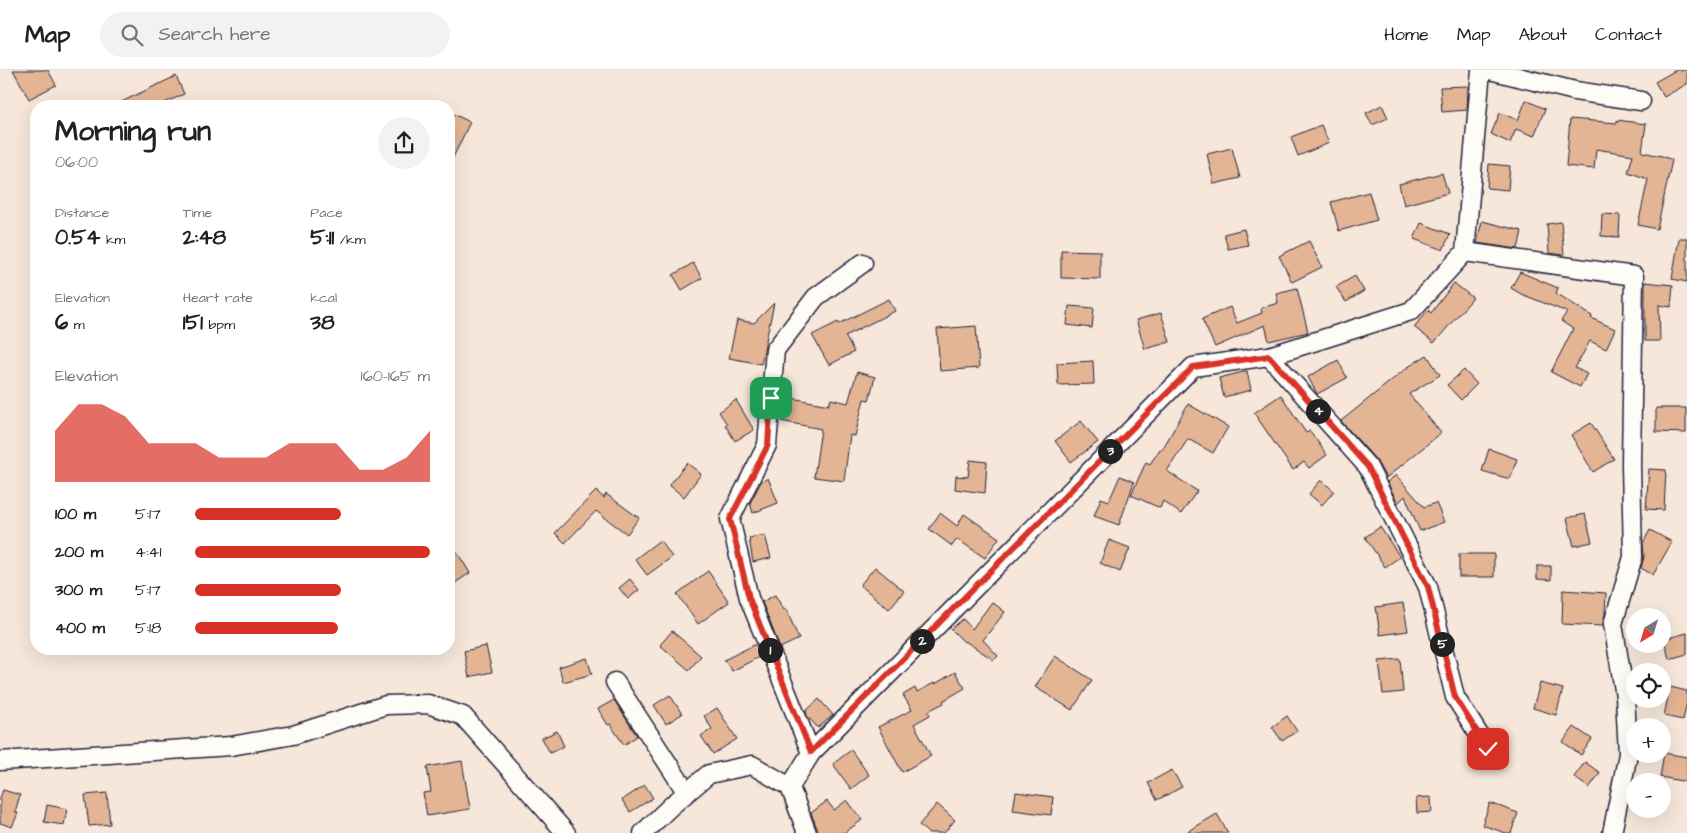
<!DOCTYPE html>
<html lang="en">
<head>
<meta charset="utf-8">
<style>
  body { margin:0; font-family:"Architects Daughter",sans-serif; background:#f2f2f2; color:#202124; height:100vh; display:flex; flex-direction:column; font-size:19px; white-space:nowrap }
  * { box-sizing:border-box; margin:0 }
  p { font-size:16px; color:#757577 }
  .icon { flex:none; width:28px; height:28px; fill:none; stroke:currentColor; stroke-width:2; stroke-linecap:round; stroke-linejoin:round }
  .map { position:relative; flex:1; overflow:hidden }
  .side { position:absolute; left:30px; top:30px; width:425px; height:555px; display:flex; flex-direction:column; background:#fff; border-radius:20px; box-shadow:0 5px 20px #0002 }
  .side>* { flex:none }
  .needle { width:32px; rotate:218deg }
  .tools { position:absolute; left:1626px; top:538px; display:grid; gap:10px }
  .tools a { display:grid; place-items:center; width:45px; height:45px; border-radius:50%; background:#fff; box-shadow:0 5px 20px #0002; font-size:25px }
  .pin { position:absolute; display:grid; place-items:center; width:42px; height:42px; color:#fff; margin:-21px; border-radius:10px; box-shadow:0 2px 8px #0006 }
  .km { position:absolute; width:25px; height:25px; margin:-12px; border-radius:50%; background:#222; color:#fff; font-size:14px; line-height:25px; text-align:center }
  .round { display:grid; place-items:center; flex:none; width:52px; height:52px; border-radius:26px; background:#f2f2f2 }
  .headline { display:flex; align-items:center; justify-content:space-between; height:85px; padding:0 25px }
  h1 { font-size:28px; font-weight:700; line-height:38px }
  .stats { display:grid; grid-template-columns:repeat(3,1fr); gap:8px; height:85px; padding:5px 25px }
  .stats div { display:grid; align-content:center }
  .stats b { font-size:21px; font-weight:700 }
  .stats small { font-size:14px; font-weight:400 }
  .stats p { font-size:14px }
  .chart { height:140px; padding:10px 25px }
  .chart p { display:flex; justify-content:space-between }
  .chart svg { width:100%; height:90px; margin-top:5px; fill:#d93025; opacity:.7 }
  ul { padding:0 25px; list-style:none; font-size:16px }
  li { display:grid; grid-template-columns:80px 60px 1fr; align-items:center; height:38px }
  li i { height:12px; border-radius:6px; background:#d93025 }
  header { display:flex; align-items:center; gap:30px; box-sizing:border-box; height:70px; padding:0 25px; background:#fff; border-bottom:1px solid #e0e0e0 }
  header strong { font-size:24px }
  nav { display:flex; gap:28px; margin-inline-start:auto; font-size:18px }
  .search { width:350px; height:45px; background:#f2f2f2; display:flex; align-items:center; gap:12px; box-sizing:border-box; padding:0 18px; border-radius:28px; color:#757577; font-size:19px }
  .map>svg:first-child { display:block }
  .building { fill:#e4b595; stroke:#22223b }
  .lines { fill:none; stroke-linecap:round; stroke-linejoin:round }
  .street-casing { stroke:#22223b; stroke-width:21 }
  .street { stroke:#fdfcf7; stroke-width:18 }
  .route-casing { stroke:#fff; stroke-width:10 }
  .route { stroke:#d93025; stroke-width:6 }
</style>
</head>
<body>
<header>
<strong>Map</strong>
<div class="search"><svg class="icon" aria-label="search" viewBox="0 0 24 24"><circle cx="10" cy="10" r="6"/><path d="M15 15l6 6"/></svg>Search here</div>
<nav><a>Home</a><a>Map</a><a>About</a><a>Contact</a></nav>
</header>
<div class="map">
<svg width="1687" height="763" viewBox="0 0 1687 763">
  <rect width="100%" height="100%" fill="#f6e7da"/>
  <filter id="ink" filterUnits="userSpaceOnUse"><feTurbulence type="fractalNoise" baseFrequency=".02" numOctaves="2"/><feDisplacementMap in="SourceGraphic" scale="10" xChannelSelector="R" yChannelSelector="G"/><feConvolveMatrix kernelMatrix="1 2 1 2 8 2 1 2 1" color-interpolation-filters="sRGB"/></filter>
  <g filter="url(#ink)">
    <g class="building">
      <polygon points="13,0 48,0 56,15 29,29"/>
      <polygon points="1676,0 1687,0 1687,14 1664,27 1655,12"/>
      <polygon points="176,6 184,24 158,36 113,36"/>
      <polygon points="1468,16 1467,40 1442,42 1440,17"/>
      <polygon points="1526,30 1545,39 1534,66 1516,59 1510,73 1491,64 1500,43 1518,50"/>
      <polygon points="1382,35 1388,48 1372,55 1366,43"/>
      <polygon points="449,42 470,52 449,96"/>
      <polygon points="1570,49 1617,53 1617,50 1646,54 1642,82 1662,86 1672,90 1657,159 1638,155 1648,109 1628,102 1633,85 1596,79 1594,99 1566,96"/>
      <polygon points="1321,55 1329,73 1298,86 1291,67"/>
      <polygon points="1232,78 1240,108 1214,114 1207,84"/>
      <polygon points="1489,94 1510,96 1508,120 1487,118"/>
      <polygon points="1442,103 1448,123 1404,135 1399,114"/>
      <polygon points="1369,122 1377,150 1339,161 1331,132"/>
      <polygon points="1602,144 1620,145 1619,167 1601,166"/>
      <polygon points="1482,151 1522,161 1518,179 1477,173"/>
      <polygon points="1561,152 1564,185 1549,183 1547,154"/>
      <polygon points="1421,153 1450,164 1443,180 1414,169"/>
      <polygon points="1244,159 1248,175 1228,179 1224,164"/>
      <polygon points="1679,168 1687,168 1687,212 1672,209"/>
      <polygon points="1309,171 1322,197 1292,212 1279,186"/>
      <polygon points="1061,180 1100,181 1100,209 1061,208"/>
      <polygon points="693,193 702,208 682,220 673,205"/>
      <polygon points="1520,202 1558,218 1556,223 1592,246 1591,248 1615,259 1606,279 1590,271 1575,298 1587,304 1580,317 1551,302 1573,259 1561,251 1567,242 1521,224 1511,218"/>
      <polygon points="1355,206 1364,221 1346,232 1336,217"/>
      <polygon points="1645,212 1673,215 1671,237 1659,235 1660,271 1645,271"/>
      <polygon points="1454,213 1473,228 1434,273 1414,257 1428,240 1431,243"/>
      <polygon points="1297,218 1308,262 1269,271 1265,255 1215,277 1202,249 1230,237 1237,253 1262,243 1261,238 1278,233 1276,223"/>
      <polygon points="889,229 895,241 845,266 854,282 829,295 812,265 838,252 839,254"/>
      <polygon points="774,233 761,294 729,288 737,250 754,253"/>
      <polygon points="1069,236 1094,238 1092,258 1067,255"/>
      <polygon points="1161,243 1170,272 1145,279 1136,250"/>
      <polygon points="976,256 979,298 940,301 937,259"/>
      <polygon points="1427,285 1440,305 1409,324 1441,363 1386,408 1376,390 1341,351 1408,297"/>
      <polygon points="1338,290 1347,308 1317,324 1308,307"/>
      <polygon points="1093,291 1094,314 1058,315 1057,293"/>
      <polygon points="1464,300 1477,314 1461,330 1447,315"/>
      <polygon points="1247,301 1251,320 1224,327 1219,308"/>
      <polygon points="857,302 875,307 869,330 864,329 855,366 850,365 844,411 814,407 821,359 781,351 786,327 829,335 831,329 848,333"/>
      <polygon points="1281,325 1306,363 1310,361 1327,385 1309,398 1304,392 1293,400 1254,343"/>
      <polygon points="736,330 754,360 735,371 725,355 727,354 719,342"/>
      <polygon points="1188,334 1228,357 1213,383 1188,369 1167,401 1197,421 1181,444 1163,431 1160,438 1131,425 1146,392 1150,394 1160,379 1162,380"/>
      <polygon points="1656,338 1686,338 1686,363 1656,362"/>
      <polygon points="1081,351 1098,372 1071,392 1055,371"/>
      <polygon points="1591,353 1614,389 1593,402 1571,365"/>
      <polygon points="1489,379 1517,389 1510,409 1482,401"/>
      <polygon points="970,390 987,392 985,423 955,419 956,406 968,407"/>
      <polygon points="687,393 701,404 684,427 669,415"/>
      <polygon points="1649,399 1666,400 1664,440 1646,439"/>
      <polygon points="1396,405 1424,437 1436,433 1444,452 1420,461 1405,426 1398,433 1387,412"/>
      <polygon points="1120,406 1134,412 1119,455 1094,446 1101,428 1109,431"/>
      <polygon points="768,408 778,433 753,443 750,433 761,412"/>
      <polygon points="1321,410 1334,421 1322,435 1309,424"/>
      <polygon points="596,421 604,428 606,424 639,448 627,464 596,441 565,473 555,463"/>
      <polygon points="940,443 957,456 964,444 999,468 985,488 957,469 952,476 929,459"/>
      <polygon points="1585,444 1592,472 1574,476 1567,448"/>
      <polygon points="1380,457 1400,487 1385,497 1365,467"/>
      <polygon points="1650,460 1672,472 1653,505 1641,498 1644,487 1643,473"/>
      <polygon points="765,465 771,488 753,492 749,468"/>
      <polygon points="449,469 470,503 449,517"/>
      <polygon points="660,470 672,487 647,505 635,489"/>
      <polygon points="1109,470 1130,478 1120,502 1100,493"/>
      <rect x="1459" y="484" width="35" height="23"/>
      <polygon points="1537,496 1551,496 1551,510 1537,509"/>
      <polygon points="875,497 904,521 889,539 860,515"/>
      <polygon points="708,501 729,532 698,554 677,524"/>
      <polygon points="630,509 639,520 628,529 619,518"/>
      <polygon points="1563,520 1606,523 1605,544 1603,556 1562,554"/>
      <polygon points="775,525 784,540 786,539 799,569 780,578 762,532"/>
      <polygon points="992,532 1005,542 983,570 998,586 994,590 965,571 964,572 951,559 963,549 972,559"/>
      <polygon points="1403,533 1408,561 1380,565 1376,537"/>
      <polygon points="672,561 701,586 689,600 660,575"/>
      <polygon points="1687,563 1687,584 1669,589 1664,569"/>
      <polygon points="756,574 761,586 732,601 724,590"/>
      <polygon points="486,576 492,602 469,607 464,581"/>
      <polygon points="1055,586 1092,610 1072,640 1035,617"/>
      <polygon points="587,588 592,604 563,612 559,597"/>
      <polygon points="1400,589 1403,622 1383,624 1379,591"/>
      <polygon points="955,602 965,618 943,631 944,633 928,641 930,645 914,654 931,686 902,702 878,657 912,640 903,625 915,618 917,622 934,613 935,614"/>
      <polygon points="1540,613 1563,619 1556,645 1533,638"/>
      <polygon points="1670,617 1687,621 1687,632 1683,650 1664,646"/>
      <polygon points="670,625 682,644 666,654 654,635"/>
      <polygon points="819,629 833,645 818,658 807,646 806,641"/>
      <polygon points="614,630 637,666 624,675 610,654 608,655 598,639"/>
      <polygon points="717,638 737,669 713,684 701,666 712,659 704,646"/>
      <polygon points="1287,646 1297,661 1282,671 1272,657"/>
      <polygon points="1574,657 1592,669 1581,685 1563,672"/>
      <polygon points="557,661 564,676 550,683 542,668"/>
      <polygon points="851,680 869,705 851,719 833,694"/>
      <polygon points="1664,683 1687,687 1687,712 1660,707"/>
      <polygon points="462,691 470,739 427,746 423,723 431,722 427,697"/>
      <polygon points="1585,692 1600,703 1589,718 1574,707"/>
      <polygon points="1172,700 1182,717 1157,730 1148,713"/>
      <polygon points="645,715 653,728 630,742 622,730"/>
      <polygon points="3,720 20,725 15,742 18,743 12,757 0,753 0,728"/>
      <polygon points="1016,722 1053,727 1051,745 1013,740"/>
      <polygon points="107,723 110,754 89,756 85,725"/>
      <polygon points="1431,727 1432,742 1417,743 1416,728"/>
      <polygon points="847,730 862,750 844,763 819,763 811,743 827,731 834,740"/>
      <polygon points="1490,733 1518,743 1511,763 1506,763 1482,755"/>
      <polygon points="937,734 955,750 944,763 928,763 919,755"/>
      <polygon points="47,735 67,739 64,755 44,752"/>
      <polygon points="1217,744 1228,763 1185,763"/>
    </g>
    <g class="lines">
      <defs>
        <g id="street">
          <polyline points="1490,0 1575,21 1641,31"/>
          <polyline points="1465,182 1634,206 1631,394 1633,487 1613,554 1625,626 1628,684 1612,763"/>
          <polyline points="1269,286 1368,397 1428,517 1455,627 1488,679"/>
          <polyline points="615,612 687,723"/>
          <polyline points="811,683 749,528 730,449 767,375 775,280 816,227 863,193"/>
          <polyline points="0,691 231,676 293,665 386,635 428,634 463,646 566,763"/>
          <polyline points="643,763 671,736 709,704 752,695 790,717"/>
          <polyline points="807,763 790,717 811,683 1193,297 1269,286 1411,241 1465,182 1481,0"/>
        </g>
      </defs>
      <use href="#street" class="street-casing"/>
      <use href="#street" class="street"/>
    </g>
  </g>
  <g class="lines" filter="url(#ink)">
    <defs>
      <polyline id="route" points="771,328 768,375 730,449 749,528 811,682 1193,297 1269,286 1368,397 1428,517 1455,627 1488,679"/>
    </defs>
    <use href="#route" class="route-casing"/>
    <use href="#route" class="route"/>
  </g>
</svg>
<div class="tools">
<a><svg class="needle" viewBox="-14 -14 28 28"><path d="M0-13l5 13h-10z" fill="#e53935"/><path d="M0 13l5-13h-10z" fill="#757577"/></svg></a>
<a><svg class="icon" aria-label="locate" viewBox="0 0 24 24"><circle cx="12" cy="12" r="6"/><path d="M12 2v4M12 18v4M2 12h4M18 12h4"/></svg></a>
<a>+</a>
<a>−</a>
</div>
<div class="pin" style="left:771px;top:328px;background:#1e9e55"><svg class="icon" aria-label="arrive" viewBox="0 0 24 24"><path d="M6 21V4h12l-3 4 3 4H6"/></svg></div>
<div class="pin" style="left:1488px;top:679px;background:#d93025"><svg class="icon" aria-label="check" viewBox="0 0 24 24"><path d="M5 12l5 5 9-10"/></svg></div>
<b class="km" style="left:770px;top:580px">1</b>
<b class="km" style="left:922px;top:571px">2</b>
<b class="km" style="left:1110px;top:381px">3</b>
<b class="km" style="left:1318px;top:341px">4</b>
<b class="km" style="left:1442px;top:574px">5</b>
<section class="side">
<div class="headline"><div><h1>Morning run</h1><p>06:00</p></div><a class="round"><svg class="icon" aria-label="share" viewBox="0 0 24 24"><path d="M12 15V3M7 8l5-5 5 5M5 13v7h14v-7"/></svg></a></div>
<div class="stats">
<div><p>Distance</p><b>0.54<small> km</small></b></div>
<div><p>Time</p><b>2:48</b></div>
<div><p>Pace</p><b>5:11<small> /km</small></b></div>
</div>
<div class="stats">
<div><p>Elevation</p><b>6<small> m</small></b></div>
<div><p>Heart rate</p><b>151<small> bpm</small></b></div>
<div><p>kcal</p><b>38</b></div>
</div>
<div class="chart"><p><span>Elevation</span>160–165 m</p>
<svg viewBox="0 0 160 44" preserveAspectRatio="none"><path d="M0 44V19L10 6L20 6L30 12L40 25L50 25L60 25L70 32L80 32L90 32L100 25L110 25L120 25L130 38L140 38L150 32L160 19V44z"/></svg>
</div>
<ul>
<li><b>100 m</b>5:17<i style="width:62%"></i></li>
<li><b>200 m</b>4:41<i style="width:100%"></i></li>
<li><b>300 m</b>5:17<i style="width:62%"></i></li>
<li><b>400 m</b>5:18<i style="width:61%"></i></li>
</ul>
</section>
</div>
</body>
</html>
